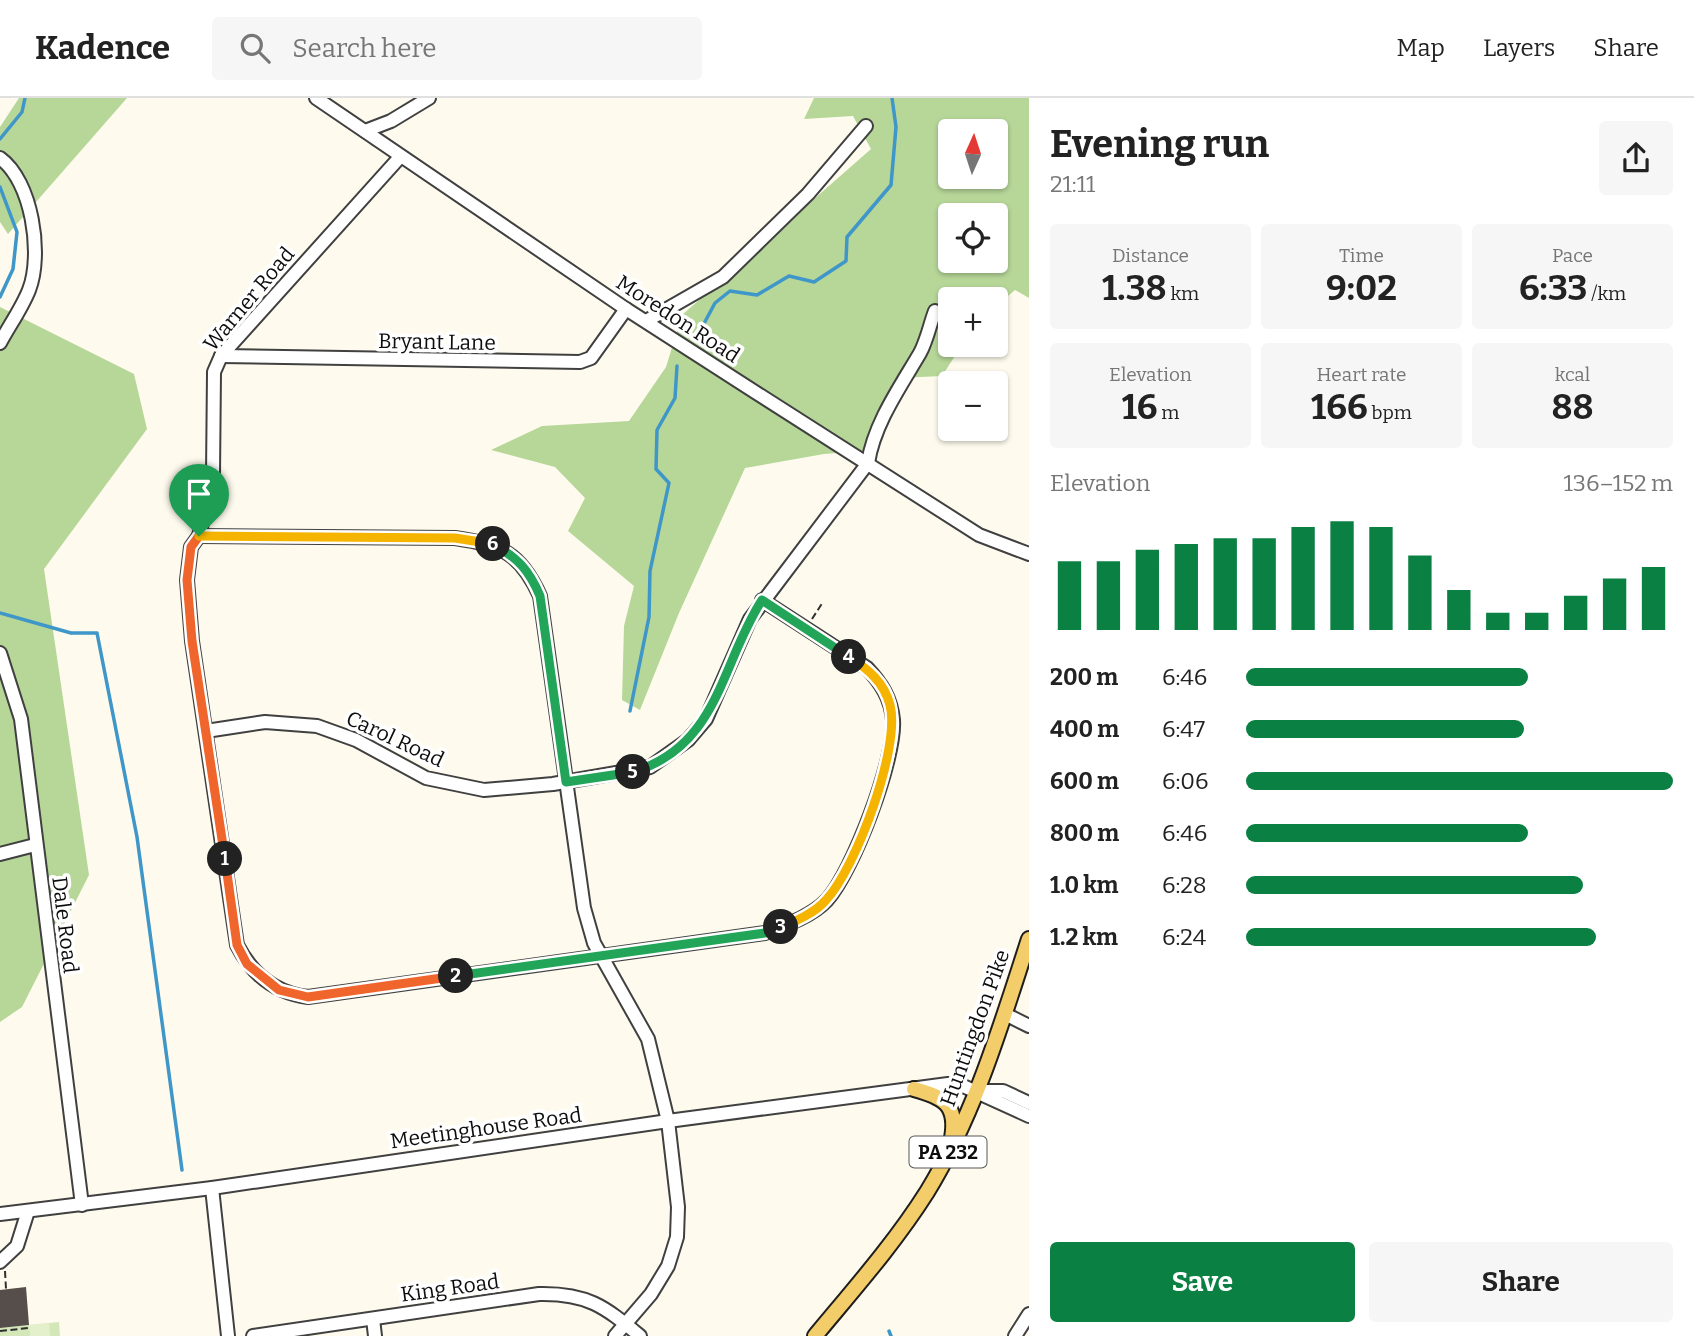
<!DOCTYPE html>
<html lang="en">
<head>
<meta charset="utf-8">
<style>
  body { margin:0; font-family:Bitter,serif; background:#f6f6f6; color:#222; height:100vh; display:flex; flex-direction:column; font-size:26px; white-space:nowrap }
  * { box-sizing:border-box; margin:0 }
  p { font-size:23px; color:#767676 }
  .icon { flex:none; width:38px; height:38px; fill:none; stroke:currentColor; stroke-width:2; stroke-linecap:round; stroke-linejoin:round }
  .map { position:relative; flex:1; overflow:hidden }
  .side { display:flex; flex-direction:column; background:#fff; width:665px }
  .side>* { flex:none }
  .needle { width:46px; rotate:3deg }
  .controls { position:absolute; left:938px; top:21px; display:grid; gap:14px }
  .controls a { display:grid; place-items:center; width:70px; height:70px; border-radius:7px; background:#fff; box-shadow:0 2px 5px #0004; font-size:35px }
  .pin { position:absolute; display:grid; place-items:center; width:60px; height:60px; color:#fff; margin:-72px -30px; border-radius:50% 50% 50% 0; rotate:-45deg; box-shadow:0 0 7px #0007 }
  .pin .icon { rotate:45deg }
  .km { position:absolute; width:35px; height:35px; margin:-18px; border-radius:50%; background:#222; color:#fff; font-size:19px; line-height:35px; text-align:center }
  .round { display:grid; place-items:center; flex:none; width:74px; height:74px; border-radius:7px; background:#f6f6f6 }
  .headline { display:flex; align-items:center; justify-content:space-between; height:119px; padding:0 21px }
  h1 { font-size:38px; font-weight:700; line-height:52px }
  .figures { display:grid; grid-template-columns:repeat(3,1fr); gap:10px; height:119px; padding:7px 21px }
  .figures div { display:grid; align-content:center; border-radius:7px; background:#f6f6f6; text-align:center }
  .figures b { font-size:35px; font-weight:700 }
  .figures small { font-size:19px; font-weight:400 }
  .figures p { font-size:19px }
  .chart { height:196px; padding:14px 21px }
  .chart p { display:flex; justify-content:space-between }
  .chart svg { width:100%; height:126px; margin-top:7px; stroke:#0b8043; stroke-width:6 }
  .action { display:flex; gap:14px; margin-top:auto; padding:14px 21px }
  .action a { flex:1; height:80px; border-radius:7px; background:#0b8043; color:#fff; font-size:28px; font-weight:700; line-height:80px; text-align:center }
  .action a+a { background:#f6f6f6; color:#222 }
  ul { padding:0 21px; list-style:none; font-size:23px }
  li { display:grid; grid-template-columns:112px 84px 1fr; align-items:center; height:52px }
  li i { height:18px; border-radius:9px; background:#0b8043 }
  header { display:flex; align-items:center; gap:42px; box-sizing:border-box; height:98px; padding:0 35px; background:#fff; border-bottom:2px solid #e0e0e0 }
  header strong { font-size:33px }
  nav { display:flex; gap:38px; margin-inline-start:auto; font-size:24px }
  .search { width:490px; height:63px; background:#f6f6f6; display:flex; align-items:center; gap:18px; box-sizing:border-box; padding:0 24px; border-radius:7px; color:#767676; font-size:26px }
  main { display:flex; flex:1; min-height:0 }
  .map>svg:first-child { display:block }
  .green { fill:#d3e7b9 }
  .forest { fill:#b7d799; fill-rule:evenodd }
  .pitch { fill:#e4efcb }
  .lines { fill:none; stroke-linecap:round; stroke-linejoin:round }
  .stream { stroke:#3f96c8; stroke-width:3.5 }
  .building { fill:#554e4a }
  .minor-casing { stroke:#404040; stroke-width:16 }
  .major-casing { stroke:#1e1e1e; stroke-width:18 }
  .path { stroke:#2f2f2f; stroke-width:2; stroke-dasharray:7 3.5; stroke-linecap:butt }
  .minor { stroke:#fff; stroke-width:12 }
  .major { stroke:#f3cd6a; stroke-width:14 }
  .split-1-casing { stroke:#fff; stroke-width:14 }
  .split-2-casing { stroke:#fff; stroke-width:14 }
  .split-3-casing { stroke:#fff; stroke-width:14 }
  .split-4-casing { stroke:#fff; stroke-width:14 }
  .split-5-casing { stroke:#fff; stroke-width:14 }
  .split-6-casing { stroke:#fff; stroke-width:14 }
  .split-7-casing { stroke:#fff; stroke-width:14 }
  .split-1 { stroke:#f0652b; stroke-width:9 }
  .split-2 { stroke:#f0652b; stroke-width:9 }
  .split-3 { stroke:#22a559; stroke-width:9 }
  .split-4 { stroke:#f5b400; stroke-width:9 }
  .split-5 { stroke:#22a559; stroke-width:9 }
  .split-6 { stroke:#22a559; stroke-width:9 }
  .split-7 { stroke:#f5b400; stroke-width:9 }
  .labels { text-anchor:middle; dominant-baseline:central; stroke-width:7; stroke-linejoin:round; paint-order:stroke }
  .shield { fill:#fff; stroke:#565656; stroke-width:2 }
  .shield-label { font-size:19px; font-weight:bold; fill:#0d0d0d }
  .street-label { font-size:21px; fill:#0d0d0d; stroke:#fff }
</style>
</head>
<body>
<header>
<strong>Kadence</strong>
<div class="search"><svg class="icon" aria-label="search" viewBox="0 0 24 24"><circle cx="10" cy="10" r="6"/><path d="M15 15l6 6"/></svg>Search here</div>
<nav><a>Map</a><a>Layers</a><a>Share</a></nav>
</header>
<main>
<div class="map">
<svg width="1029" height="1238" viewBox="0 0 1029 1238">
  <rect width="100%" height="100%" fill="#fefbee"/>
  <polygon class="green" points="59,1224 60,1238 0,1238 0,1230"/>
  <g class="forest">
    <polygon points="19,0 127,0 8,136 0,124 0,29"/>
    <path d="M814,0H1029V200L1015,192L996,208V201H950V247H962L942,278L899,280L863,353L824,356L745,370L679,515L640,612L622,602L624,528L634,488L568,433L585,400L555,369L491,352L542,328L629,323L666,269L682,217L871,51L853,18L804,21ZM950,33H996V79H950ZM950,117H996V163H950Z"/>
    <polygon points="0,209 134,276 147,331 44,471 89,777 22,909 0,924"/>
  </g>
  <polygon class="pitch" points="49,1225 50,1238 30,1238 29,1227"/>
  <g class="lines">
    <g class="stream">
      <polyline points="0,41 22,14 25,0"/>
      <polyline points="0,89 17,134 13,171 0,199"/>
      <polyline points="700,233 715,205 730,193 757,197 789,178 814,184 846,163 847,139 891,87 896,29 892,0"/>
      <polyline points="0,515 71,535 97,535 137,739 182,1072"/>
      <polyline points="630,613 649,519 650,473 669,385 656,371 657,332 675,300 677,268"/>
      <polyline points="889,1233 891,1238"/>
    </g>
  </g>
  <polygon class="building" points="26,1189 29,1227 0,1230 0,1192"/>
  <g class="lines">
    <defs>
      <g id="minor">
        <polyline points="316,0 626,211 755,294 979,437 1029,456"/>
        <polyline points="365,33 391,23 429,0"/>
        <path d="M400,59L221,258L214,274L213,376L199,438L191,449L187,482L192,543L237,847C252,876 275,895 308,899L765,835C786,827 812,818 827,802C853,773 896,660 893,622C891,600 881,585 867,570L762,502"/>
        <path d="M0,60C32,83 43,156 29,192C22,210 9,228 0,245"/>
        <polyline points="648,222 723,179 808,96 866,28"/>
        <polyline points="221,258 580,264 591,260 626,211"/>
        <path d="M199,438L455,440C501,447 520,454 540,498L584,810L594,845L648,941L668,1023L678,1109L677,1139L668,1168L651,1196L615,1238"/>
        <polyline points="0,555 21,621 82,1107"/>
        <path d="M206,633L265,624L317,628L356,642L426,680L484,692L553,686L650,669L688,642L706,621L750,521L868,365C874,326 900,289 920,255C927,242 930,226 935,213"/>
        <polyline points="0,756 35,747"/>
        <polyline points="1005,916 1029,928"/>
        <polyline points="983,993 1003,993 1029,1005"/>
        <polyline points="212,1090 228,1238"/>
        <polyline points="0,1116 212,1090 668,1023 948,986 961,987 1029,1018"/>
        <polyline points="0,1164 17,1148 28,1113"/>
        <polyline points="373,1221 375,1238"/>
        <path d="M253,1238L539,1196C587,1195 604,1208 640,1238"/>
        <polyline points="1015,1238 1029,1216"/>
      </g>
      <g id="major">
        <path d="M914,991C943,999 958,1006 952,1040"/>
        <path d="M815,1238C854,1191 894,1146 927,1094C975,1016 1001,927 1029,841"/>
      </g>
    </defs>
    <use href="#minor" class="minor-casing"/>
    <use href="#major" class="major-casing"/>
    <g class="path">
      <polyline points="812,521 823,504"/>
      <polyline points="5,1173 6,1191"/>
      <polyline points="0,1233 28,1230"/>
    </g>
    <use href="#minor" class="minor"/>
    <use href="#major" class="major"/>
  </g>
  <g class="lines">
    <defs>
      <polyline id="split-1" points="199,438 191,449 187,482 192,543 225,761"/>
      <polyline id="split-2" points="225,761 237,847 247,866 279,892 308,899 456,878"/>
      <polyline id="split-3" points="456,878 765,835 781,829"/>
      <path id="split-4" d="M781,829C795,824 816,814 826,802C856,770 901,649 890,607C884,584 868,571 849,559"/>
      <path id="split-5" d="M633,674C719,648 720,567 762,502L849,559"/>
      <path id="split-6" d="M493,446C518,460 529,472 540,498L566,684L633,674"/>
      <polyline id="split-7" points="199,438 455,440 493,446"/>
    </defs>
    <use href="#split-1" class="split-1-casing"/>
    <use href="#split-2" class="split-2-casing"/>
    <use href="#split-3" class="split-3-casing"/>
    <use href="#split-4" class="split-4-casing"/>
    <use href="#split-5" class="split-5-casing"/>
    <use href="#split-6" class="split-6-casing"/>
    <use href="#split-7" class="split-7-casing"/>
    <use href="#split-1" class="split-1"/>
    <use href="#split-2" class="split-2"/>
    <use href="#split-3" class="split-3"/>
    <use href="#split-4" class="split-4"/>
    <use href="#split-5" class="split-5"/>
    <use href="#split-6" class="split-6"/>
    <use href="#split-7" class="split-7"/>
  </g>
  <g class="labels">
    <rect class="shield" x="909.5" y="1038.5" width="77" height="31" rx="5"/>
    <g class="shield-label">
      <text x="948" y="1054">PA 232</text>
    </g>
    <g class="street-label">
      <text transform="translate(249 201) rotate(-50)">Warner Road</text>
      <text transform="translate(678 221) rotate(33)">Moredon Road</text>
      <text transform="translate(437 244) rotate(1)">Bryant Lane</text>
      <text transform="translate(395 641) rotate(25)">Carol Road</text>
      <text transform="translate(65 827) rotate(83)">Dale Road</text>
      <text transform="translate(975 930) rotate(-70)">Huntingdon Pike</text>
      <text transform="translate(486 1030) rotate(-8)">Meetinghouse Road</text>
      <text transform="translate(450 1190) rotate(-8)">King Road</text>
    </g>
  </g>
</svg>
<div class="controls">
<a><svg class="needle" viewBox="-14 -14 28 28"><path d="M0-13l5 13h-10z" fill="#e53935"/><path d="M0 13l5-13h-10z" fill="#767676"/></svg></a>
<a><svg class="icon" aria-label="locate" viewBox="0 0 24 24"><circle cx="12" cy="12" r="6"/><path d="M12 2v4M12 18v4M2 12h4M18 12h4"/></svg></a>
<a>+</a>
<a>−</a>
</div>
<div class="pin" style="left:199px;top:438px;background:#1e9e55"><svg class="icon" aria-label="arrive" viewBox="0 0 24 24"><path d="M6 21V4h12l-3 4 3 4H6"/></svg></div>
<b class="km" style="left:225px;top:761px">1</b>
<b class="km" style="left:456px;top:878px">2</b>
<b class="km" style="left:781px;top:829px">3</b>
<b class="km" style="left:849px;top:559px">4</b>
<b class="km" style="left:633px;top:674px">5</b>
<b class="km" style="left:493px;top:446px">6</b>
</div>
<section class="side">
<div class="headline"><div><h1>Evening run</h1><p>21:11</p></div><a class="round"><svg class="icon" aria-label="share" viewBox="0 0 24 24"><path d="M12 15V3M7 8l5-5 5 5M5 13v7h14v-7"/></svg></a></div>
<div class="figures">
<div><p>Distance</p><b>1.38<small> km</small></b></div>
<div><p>Time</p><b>9:02</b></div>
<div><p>Pace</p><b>6:33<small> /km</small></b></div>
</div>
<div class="figures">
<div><p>Elevation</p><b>16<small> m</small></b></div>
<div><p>Heart rate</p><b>166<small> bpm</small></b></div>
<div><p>kcal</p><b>88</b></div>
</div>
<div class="chart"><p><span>Elevation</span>136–152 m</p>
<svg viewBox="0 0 160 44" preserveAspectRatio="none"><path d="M5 44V20M15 44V20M25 44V16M35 44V14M45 44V12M55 44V12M65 44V8M75 44V6M85 44V8M95 44V18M105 44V30M115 44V38M125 44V38M135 44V32M145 44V26M155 44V22"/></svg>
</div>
<ul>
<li><b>200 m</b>6:46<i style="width:66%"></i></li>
<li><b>400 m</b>6:47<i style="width:65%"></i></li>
<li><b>600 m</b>6:06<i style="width:100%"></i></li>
<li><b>800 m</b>6:46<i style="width:66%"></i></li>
<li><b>1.0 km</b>6:28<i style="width:79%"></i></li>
<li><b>1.2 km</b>6:24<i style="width:82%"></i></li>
</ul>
<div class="action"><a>Save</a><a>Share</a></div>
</section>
</main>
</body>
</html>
